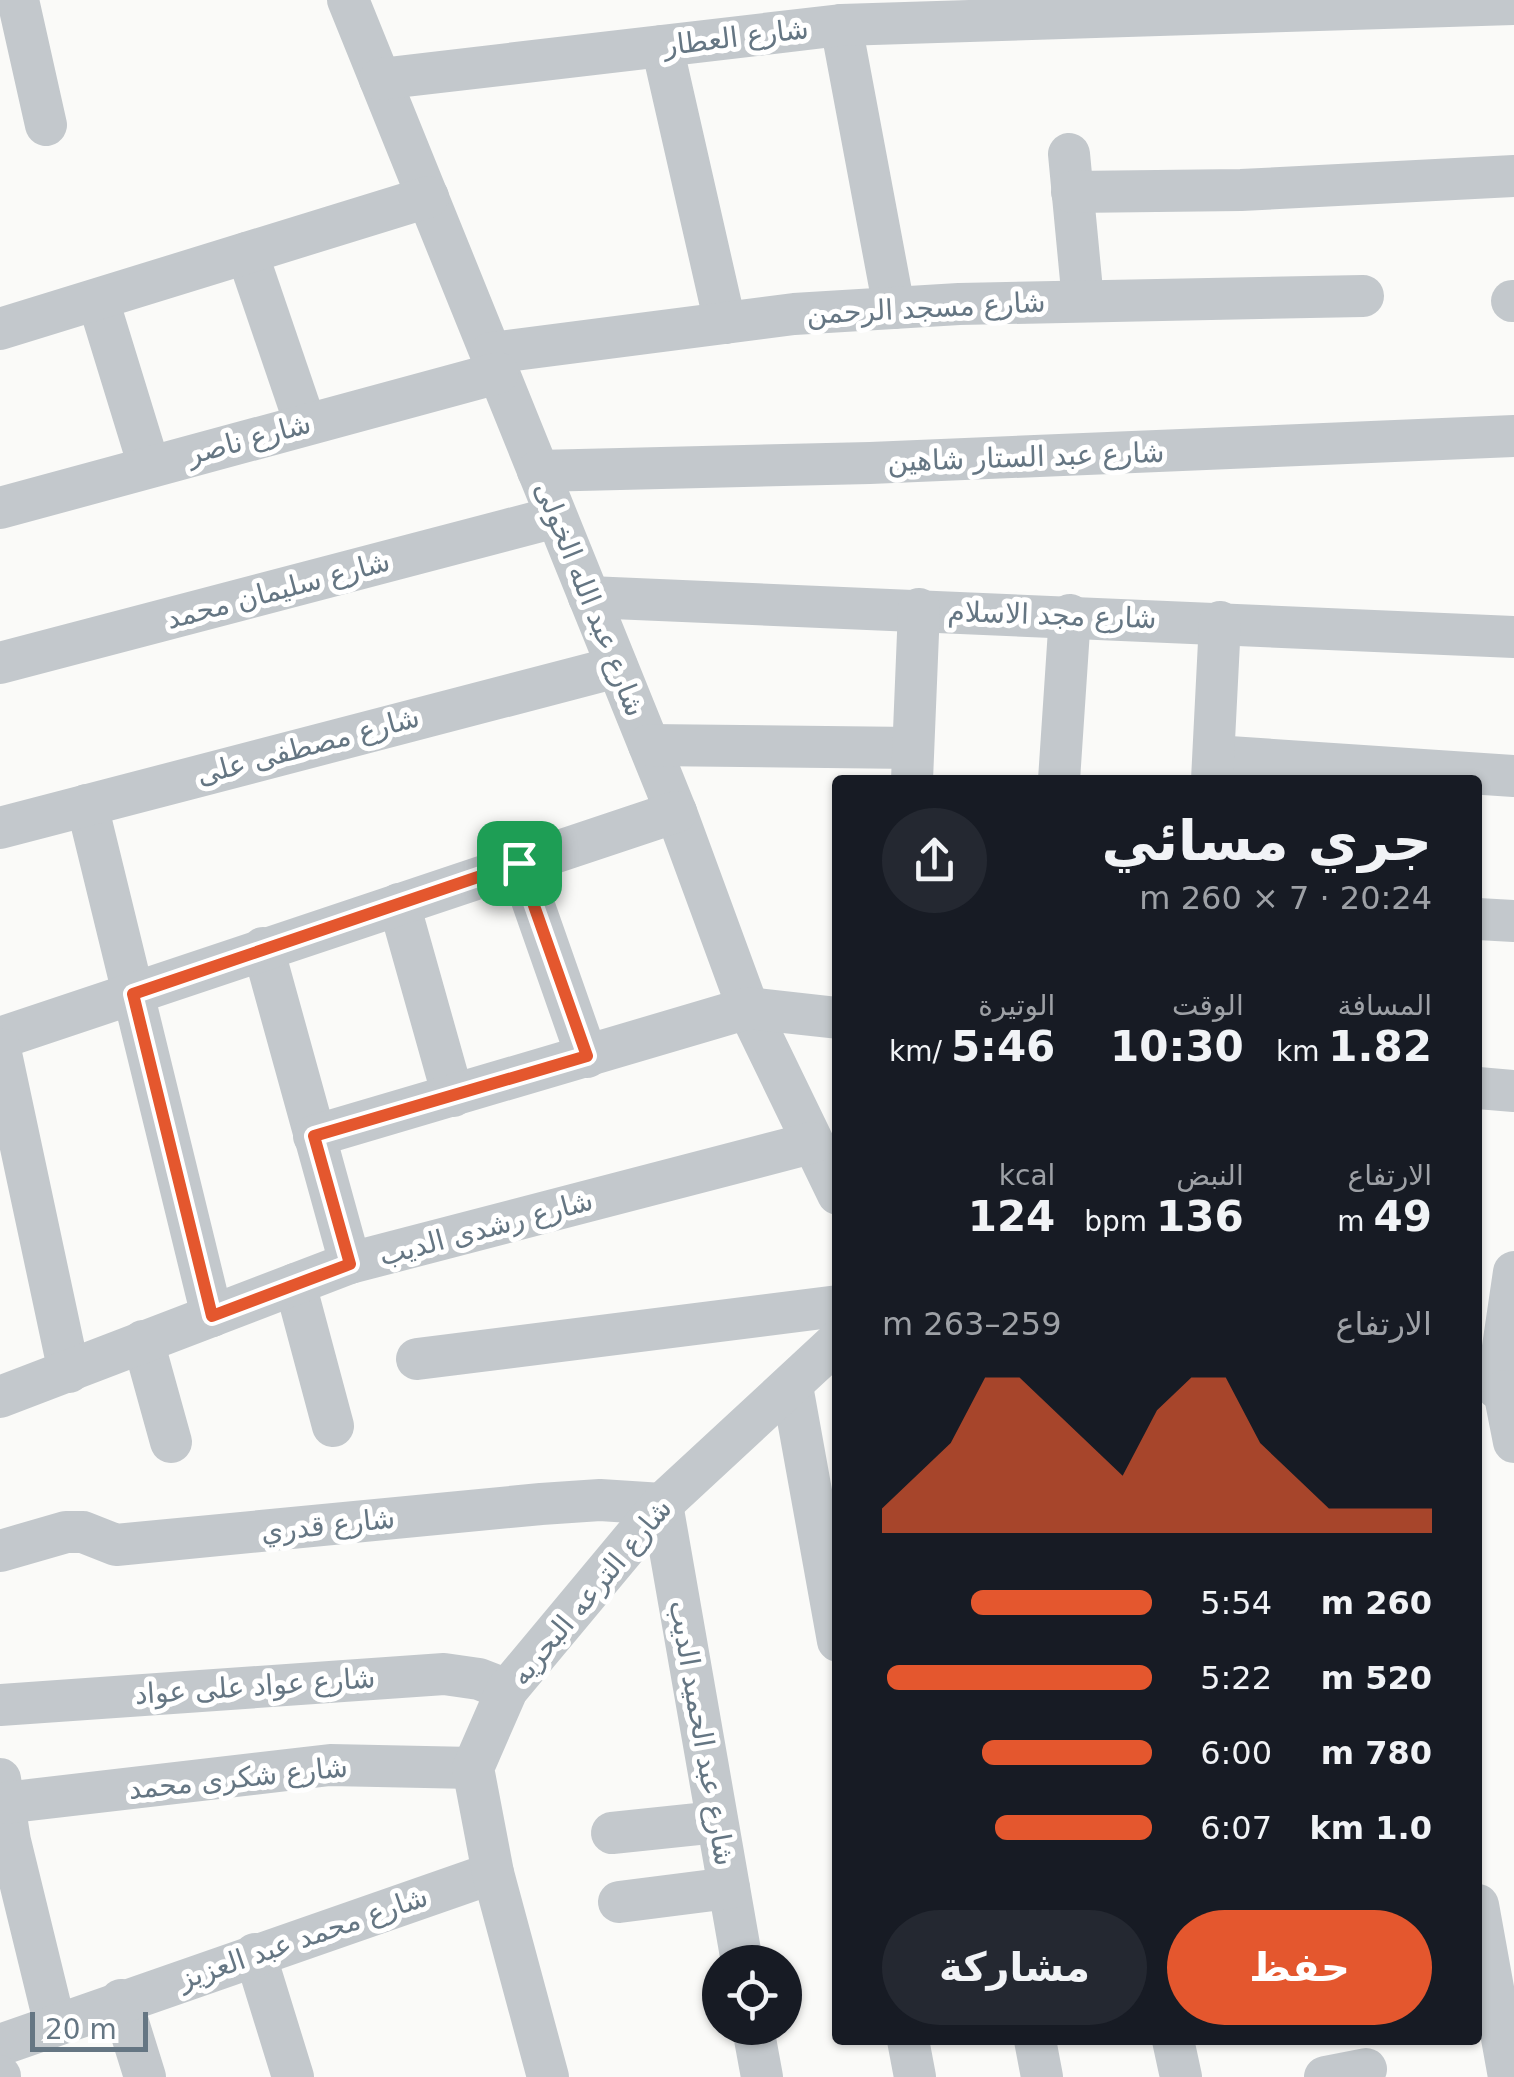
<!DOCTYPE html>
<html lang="ar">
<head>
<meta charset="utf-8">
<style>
  body { margin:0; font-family:"DejaVu Sans","Noto Naskh Arabic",sans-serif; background:#242831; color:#f1f3f6; direction:rtl; height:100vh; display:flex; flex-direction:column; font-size:38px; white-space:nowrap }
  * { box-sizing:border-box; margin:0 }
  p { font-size:32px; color:#9ea1a6 }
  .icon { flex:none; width:55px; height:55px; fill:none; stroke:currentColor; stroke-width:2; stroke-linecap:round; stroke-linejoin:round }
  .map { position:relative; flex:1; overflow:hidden; direction:ltr }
  .drawer { position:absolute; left:832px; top:775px; width:650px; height:1270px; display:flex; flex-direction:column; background:#171b24; border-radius:10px; box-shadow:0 2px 8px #0004; direction:rtl }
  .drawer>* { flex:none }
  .buttons { position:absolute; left:702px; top:1945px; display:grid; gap:20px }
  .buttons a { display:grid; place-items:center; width:100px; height:100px; border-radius:50%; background:#171b24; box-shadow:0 2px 8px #0004; font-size:50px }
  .scale { position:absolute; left:30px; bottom:25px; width:118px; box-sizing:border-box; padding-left:10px; border:5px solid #657683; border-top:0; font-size:28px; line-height:35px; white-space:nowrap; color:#657683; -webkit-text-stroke:8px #fff; paint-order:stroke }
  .pin { position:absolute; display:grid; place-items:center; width:85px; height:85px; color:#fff; margin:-42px; border-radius:20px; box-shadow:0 5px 15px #0006 }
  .round { display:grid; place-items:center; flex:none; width:105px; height:105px; border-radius:52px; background:#242831 }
  .summary { display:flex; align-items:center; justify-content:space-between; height:170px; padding:0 50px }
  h1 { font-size:55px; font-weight:700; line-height:75px }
  .figures { display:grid; grid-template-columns:repeat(3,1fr); gap:15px; height:170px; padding:10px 50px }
  .figures div { display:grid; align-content:center }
  .figures b { font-size:42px; font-weight:700 }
  .figures small { font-size:28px; font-weight:400 }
  .figures p { font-size:28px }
  .chart { height:280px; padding:20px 50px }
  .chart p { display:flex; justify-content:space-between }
  .chart svg { width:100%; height:180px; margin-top:10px; fill:#e4572e; opacity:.7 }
  .primary-button { display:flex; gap:20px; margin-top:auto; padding:20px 50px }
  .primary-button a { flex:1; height:115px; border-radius:60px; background:#e4572e; color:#fff; font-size:40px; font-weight:700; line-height:115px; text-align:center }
  .primary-button a+a { background:#242831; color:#f1f3f6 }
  ul { padding:0 50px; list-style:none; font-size:32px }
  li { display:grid; grid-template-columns:160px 120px 1fr; align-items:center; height:75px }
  li i { height:25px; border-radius:12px; background:#e4572e }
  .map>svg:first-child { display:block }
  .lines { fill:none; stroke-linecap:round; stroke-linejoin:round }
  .street { stroke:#c3c8cc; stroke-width:42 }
  .route-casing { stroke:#fff; stroke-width:20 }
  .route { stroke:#e4572e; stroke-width:12 }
  .labels { text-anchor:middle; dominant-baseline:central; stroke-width:10; stroke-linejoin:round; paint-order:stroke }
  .street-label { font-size:28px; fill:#657683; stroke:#fff }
</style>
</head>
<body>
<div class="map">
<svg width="1514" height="2077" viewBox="0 0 1514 2077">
  <rect width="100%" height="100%" fill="#fafaf8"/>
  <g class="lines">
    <g class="street">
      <polyline points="18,0 46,125"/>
      <polyline points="348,0 676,812 748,1008 838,1194"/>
      <polyline points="841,25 894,308"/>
      <polyline points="662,46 725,323"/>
      <polyline points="380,79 841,25 1514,4"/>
      <polyline points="1069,154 1083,301"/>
      <polyline points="1072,192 1241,190 1514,176"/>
      <polyline points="247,253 305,423"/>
      <polyline points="98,300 149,466"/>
      <polyline points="1512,301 1514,301"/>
      <polyline points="0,329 428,197"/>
      <polyline points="491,353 794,314 959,304 1363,296"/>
      <polyline points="538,471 870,463 1514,436"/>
      <polyline points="0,508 498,373"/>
      <polyline points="589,597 1514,637"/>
      <polyline points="0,663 556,517"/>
      <polyline points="649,745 913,748"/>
      <polyline points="1214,756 1514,776"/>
      <polyline points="912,780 919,609"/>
      <polyline points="1059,780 1070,615"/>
      <polyline points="1212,780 1220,622"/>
      <polyline points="87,805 212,1316"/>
      <polyline points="0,828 617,667"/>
      <polyline points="519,863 587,1057"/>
      <polyline points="399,904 453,1096"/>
      <polyline points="1478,919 1514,921"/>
      <polyline points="263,948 350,1263"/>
      <polyline points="0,1038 676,812"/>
      <polyline points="0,1049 69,1372"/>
      <polyline points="1478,1088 1514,1091"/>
      <polyline points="314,1136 748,1008 838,1018"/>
      <polyline points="295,1284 333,1426"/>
      <polyline points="143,1341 171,1442"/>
      <polyline points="417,1359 838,1306"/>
      <polyline points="792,1386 838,1641"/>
      <polyline points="1497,1388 1514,1272"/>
      <polyline points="1504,1391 1514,1442"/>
      <polyline points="0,1397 350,1263 811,1143"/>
      <polyline points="0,1551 66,1532 83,1532 116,1545 541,1504 600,1500 662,1504 742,1962"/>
      <polyline points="0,1705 444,1674 479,1679 507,1690"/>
      <polyline points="0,1779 10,1841 55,2025"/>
      <polyline points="4,1803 330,1765 473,1768"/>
      <polyline points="612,1833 717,1822"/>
      <polyline points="619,1902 729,1888"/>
      <polyline points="1478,1905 1509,2077"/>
      <polyline points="255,1954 293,2077"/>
      <polyline points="121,2000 145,2077"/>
      <polyline points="753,2028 762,2077"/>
      <polyline points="908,2040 915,2077"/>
      <polyline points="1035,2040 1042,2077"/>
      <polyline points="1173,2040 1181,2077"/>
      <polyline points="0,2045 493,1873"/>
      <polyline points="0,2076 0,2077"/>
      <polyline points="548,2077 493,1873 473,1768 507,1690 662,1504 838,1341"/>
      <polyline points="1325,2077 1366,2069"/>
    </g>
  </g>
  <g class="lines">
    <defs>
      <polygon id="route" points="519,863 587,1056 314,1136 350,1264 212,1316 133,994"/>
    </defs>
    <use href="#route" class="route-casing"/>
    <use href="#route" class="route"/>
  </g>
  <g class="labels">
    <g class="street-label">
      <text transform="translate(736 37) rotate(-7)">شارع العطار</text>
      <text transform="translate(926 308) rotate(-3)">شارع مسجد الرحمن</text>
      <text transform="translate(249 439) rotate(-15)">شارع ناصر</text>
      <text transform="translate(1026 457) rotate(-2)">شارع عبد الستار شاهين</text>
      <text transform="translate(278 590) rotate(-15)">شارع سليمان محمد</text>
      <text transform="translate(590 599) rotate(68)">شارع عبد الله الخولى</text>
      <text transform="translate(1052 615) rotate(2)">شارع مجد الاسلام</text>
      <text transform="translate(308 746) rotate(-15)">شارع مصطفى على</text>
      <text transform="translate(486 1228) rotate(-15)">شارع رشدى الديب</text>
      <text transform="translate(328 1525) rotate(-6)">شارع قدري</text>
      <text transform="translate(591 1592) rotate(-50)">شارع الترعه البحريه</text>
      <text transform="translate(255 1686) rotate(-4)">شارع عواد على عواد</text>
      <text transform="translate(702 1733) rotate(80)">شارع عبد الحميد الديب</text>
      <text transform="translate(238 1778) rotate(-6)">شارع شكرى محمد</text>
      <text transform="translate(303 1938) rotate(-19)">شارع محمد عبد العزيز</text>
    </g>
  </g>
</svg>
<div class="buttons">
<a><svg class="icon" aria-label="locate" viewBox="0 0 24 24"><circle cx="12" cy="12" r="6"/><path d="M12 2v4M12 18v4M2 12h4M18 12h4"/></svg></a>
</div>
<div class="scale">20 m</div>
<div class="pin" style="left:519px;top:863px;background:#1e9e55"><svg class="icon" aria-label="arrive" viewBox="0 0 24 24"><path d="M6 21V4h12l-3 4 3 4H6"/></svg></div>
<section class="drawer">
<div class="summary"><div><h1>جري مسائي</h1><p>20:24 · 7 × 260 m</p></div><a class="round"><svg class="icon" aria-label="share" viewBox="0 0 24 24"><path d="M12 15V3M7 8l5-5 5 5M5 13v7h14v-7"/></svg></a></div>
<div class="figures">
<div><p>المسافة</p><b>1.82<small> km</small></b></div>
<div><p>الوقت</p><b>10:30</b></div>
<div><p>الوتيرة</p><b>5:46<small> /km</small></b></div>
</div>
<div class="figures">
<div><p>الارتفاع</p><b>49<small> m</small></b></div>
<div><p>النبض</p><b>136<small> bpm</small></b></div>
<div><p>kcal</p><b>124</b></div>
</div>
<div class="chart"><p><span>الارتفاع</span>259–263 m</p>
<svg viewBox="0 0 160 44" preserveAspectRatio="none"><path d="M0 44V38L10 30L20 22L30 6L40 6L50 14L60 22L70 30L80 14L90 6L100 6L110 22L120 30L130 38L140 38L150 38L160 38V44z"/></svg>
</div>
<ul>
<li><b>260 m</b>5:54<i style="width:67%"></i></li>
<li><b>520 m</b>5:22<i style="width:98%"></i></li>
<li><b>780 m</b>6:00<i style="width:63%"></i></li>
<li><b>1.0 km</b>6:07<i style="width:58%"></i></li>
</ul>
<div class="primary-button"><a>حفظ</a><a>مشاركة</a></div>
</section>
</div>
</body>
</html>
